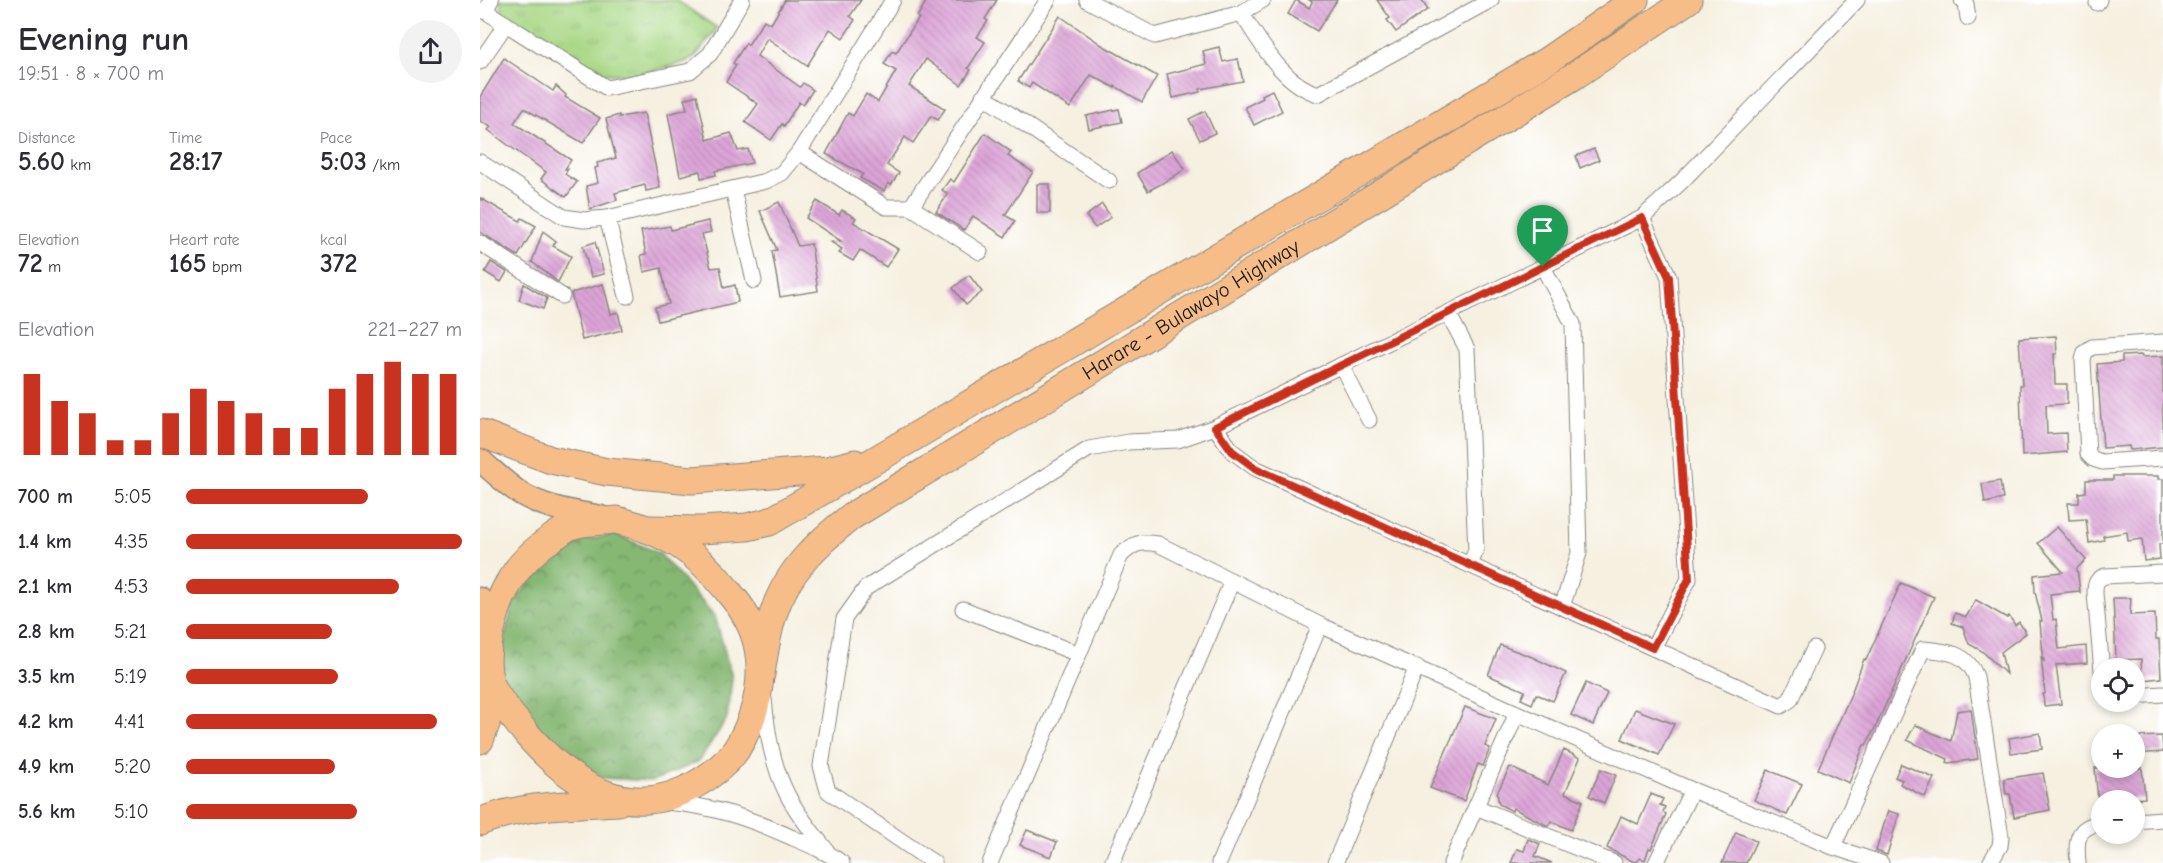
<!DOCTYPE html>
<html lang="en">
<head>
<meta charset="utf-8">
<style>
  body { margin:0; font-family:"Comic Neue",sans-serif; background:#f2f2f3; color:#2b2b33; height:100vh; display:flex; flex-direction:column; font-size:22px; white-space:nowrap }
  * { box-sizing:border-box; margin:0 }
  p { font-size:20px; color:#7c7c81 }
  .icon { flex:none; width:33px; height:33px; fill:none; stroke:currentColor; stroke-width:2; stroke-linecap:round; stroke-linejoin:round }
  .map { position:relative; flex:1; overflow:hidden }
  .details { display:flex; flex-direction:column; background:#fff; width:480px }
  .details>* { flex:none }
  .controls { position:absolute; left:1611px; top:658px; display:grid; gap:12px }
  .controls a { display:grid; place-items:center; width:54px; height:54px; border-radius:50%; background:#fff; box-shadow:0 3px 9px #0003; font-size:30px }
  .pin { position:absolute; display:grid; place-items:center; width:51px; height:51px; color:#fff; margin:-62px -26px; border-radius:50% 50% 50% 0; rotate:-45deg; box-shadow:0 0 6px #0007 }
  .pin .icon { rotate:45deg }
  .round { display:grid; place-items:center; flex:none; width:63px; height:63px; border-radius:32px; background:#f2f2f3 }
  .summary { display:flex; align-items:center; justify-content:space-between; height:102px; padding:0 18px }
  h1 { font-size:33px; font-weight:700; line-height:45px }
  .figures { display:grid; grid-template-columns:repeat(3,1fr); gap:9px; height:102px; padding:6px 18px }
  .figures div { display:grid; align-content:center }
  .figures b { font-size:26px; font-weight:700 }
  .figures small { font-size:16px; font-weight:400 }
  .figures p { font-size:16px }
  .chart { height:168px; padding:12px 18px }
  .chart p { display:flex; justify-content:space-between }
  .chart svg { width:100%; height:108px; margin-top:6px; stroke:#c8321e; stroke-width:6 }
  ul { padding:0 18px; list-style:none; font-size:20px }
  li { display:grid; grid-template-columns:96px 72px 1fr; align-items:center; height:45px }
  li i { height:15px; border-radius:8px; background:#c8321e }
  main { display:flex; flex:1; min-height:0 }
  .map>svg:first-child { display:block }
  .grass { fill:url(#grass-tufts); stroke:#627a51; stroke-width:1.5 }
  .forest { fill:url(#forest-crowns); stroke:#516a48; stroke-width:1.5 }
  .building { fill:url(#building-back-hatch) }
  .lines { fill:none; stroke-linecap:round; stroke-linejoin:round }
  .street-casing { stroke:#88867e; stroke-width:17 }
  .primary-casing { stroke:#88867e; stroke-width:25 }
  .highway-casing { stroke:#88867e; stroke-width:29 }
  .street { stroke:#fff; stroke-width:15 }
  .primary { stroke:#f7bd88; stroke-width:22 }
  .highway { stroke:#f7bd88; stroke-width:27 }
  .route-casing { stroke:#fff; stroke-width:12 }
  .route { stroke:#c8321e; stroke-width:8 }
  .labels { text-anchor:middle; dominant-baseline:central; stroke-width:5; stroke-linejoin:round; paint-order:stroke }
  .street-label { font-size:21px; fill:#1c1c1c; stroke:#fff }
</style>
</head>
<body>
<main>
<section class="details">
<div class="summary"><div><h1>Evening run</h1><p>19:51 · 8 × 700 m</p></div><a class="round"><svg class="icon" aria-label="share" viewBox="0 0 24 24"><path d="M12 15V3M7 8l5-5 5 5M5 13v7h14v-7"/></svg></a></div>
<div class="figures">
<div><p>Distance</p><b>5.60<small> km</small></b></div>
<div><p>Time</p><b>28:17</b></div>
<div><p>Pace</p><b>5:03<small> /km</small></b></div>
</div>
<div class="figures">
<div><p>Elevation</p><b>72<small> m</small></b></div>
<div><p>Heart rate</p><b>165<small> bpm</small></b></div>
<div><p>kcal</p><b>372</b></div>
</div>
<div class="chart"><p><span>Elevation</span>221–227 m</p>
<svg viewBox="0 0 160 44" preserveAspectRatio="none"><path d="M5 44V11M15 44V22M25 44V27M35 44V38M45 44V38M55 44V27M65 44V17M75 44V22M85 44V27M95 44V33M105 44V33M115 44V17M125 44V11M135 44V6M145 44V11M155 44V11"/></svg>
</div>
<ul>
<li><b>700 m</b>5:05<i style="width:66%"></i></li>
<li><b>1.4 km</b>4:35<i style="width:100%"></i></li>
<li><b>2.1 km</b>4:53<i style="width:77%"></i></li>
<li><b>2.8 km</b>5:21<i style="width:53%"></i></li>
<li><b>3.5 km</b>5:19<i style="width:55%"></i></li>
<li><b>4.2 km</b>4:41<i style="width:91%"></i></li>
<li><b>4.9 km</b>5:20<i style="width:54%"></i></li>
<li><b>5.6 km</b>5:10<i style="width:62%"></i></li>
</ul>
</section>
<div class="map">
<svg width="1683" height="863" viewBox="0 0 1683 863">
  <defs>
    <pattern id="grass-tufts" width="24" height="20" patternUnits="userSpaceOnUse" patternTransform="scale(1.5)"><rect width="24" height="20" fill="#a9d886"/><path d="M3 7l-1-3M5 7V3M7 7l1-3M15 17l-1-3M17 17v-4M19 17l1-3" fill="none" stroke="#91b973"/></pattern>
    <pattern id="forest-crowns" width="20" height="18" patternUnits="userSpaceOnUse" patternTransform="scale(1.5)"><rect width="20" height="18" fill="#86b873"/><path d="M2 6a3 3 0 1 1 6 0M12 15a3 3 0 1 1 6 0" fill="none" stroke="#6d955e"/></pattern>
    <pattern id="building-back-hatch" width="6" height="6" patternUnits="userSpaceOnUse" patternTransform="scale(1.5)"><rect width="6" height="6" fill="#dca4d7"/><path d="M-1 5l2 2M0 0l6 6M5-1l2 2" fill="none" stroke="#bc8db8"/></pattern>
  </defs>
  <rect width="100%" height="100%" fill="#fff"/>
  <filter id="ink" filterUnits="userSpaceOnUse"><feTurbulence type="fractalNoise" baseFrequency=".0167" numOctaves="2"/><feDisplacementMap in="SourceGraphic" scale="12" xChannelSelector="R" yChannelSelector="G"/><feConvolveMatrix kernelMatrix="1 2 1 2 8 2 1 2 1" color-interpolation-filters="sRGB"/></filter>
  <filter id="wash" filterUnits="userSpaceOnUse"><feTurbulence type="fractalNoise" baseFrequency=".008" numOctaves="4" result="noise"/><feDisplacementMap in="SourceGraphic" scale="24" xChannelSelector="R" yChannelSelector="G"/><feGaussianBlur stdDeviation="1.35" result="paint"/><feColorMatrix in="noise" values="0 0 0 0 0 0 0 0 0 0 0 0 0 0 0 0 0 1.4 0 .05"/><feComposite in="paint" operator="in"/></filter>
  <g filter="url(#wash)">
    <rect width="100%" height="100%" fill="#f5f0e0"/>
    <polygon class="grass" points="20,0 196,0 237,28 214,58 193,66 152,75 118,73 96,62 22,13"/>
    <polygon class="forest" points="135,534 179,553 235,616 252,678 247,719 218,762 173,781 123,778 78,754 42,711 17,668 33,602 65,564 103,541"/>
    <g id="blocks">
      <g class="building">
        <polygon points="305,0 381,0 370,16 375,20 363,38 350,29 327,66 287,38 277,56 320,87 323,83 333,90 323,105 319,102 304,126 302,124 291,140 265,122 278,104 246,82 256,65 253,63 266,43 268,45 284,20 291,24"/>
        <polygon points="447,0 517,0 505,19 508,21 497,37 505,42 488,68 491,70 481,85 446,59 429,86 465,109 458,120 451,116 433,143 425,137 407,165 419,173 411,185 408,183 404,191 380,178 383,174 346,154 368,113 373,116 386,94 398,102 416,71 404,64 412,51 416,53 439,18 437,17"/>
        <polygon points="816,0 829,8 832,2 829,0 857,0 837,31 808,14"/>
        <polygon points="897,0 942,0 948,9 916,32 907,20 910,18"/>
        <polygon points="580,16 622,45 677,76 662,102 635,86 635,88 611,75 590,108 552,83 549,88 538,81"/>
        <polygon points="739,47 743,62 758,59 763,81 720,89 720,92 693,98 687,74 726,64 723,51"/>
        <polygon points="24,58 73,91 76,86 86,95 85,97 120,118 103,143 44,108 34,123 91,160 85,169 88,169 85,174 97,182 86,197 61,179 66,172 28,145 8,130 11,127 0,121 0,97"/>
        <polygon points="792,90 802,111 774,125 765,107 783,98 782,95"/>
        <polygon points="217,95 227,140 251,133 258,151 268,149 272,163 235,171 236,175 221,178 220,171 200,176 188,114 207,109 204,99"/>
        <polygon points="639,109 642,122 609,129 606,116"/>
        <polygon points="725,111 735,133 720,140 709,119"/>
        <polygon points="164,113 180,188 166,191 165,185 135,193 137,200 110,209 106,186 118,183 115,168 118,167 117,163 136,158 126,119 139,115 139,117"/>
        <polygon points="505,133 531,152 528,156 553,172 525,215 535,221 525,237 493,216 484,230 456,212 468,194 462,190 470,179 474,182"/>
        <polygon points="1114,149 1119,160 1100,168 1096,156"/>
        <polygon points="692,150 705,169 690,179 668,191 657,173"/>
        <rect x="557" y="184" width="13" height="29"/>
        <polygon points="0,198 40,221 42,218 56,226 38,256 0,232"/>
        <polygon points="337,201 359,215 362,210 376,218 373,222 418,249 406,267 380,250 373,261 359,253 362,249 351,242 361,241 326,218"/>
        <polygon points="299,202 318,246 331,244 338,291 300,297 292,251 297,250 280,211"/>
        <polygon points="622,204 631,217 615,228 606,216"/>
        <polygon points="228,221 231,232 222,234 231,268 240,267 244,288 255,285 258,302 178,321 175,307 189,304 181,268 164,272 161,255 166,254 161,231 190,226 191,230"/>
        <polygon points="63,231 76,241 73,246 91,256 78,282 52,262"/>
        <polygon points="115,242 124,274 111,277 103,246"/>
        <polygon points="11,262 27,272 21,282 5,272"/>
        <polygon points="489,275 502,292 486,305 473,288"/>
        <polygon points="44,284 67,298 63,309 39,300"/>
        <polygon points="123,284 131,314 138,312 142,330 102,340 91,293"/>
        <polygon points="1576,336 1577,354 1574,354 1575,384 1587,384 1587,404 1566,405 1567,434 1586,433 1587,452 1542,456 1540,385 1542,385 1539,338"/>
        <polygon points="1661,355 1662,357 1683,356 1683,447 1650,450 1649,446 1623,448 1617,364 1642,362 1642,356"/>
        <polygon points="1633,476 1678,476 1678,479 1683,479 1683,544 1679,544 1680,559 1664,561 1662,539 1648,541 1647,532 1623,536 1624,540 1609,543 1606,519 1589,520 1588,503 1599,503 1599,493 1606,492 1606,480 1633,480"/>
        <polygon points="1520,481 1523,499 1505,503 1502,484"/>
        <polygon points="1577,527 1606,560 1597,568 1600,592 1599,591 1570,594 1573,620 1576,619 1579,649 1606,646 1607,663 1576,665 1581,704 1564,706 1563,694 1565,694 1561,656 1564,662 1561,634 1560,621 1562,621 1555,592 1554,575 1583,572 1558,543"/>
        <polygon points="1421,583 1454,597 1396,726 1386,745 1384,745 1369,783 1338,769 1371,694 1384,659 1386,660"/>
        <polygon points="1633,598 1651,598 1650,615 1675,614 1676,639 1679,639 1681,678 1662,680 1661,659 1636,660"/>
        <polygon points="1496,600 1527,618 1529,616 1535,625 1539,622 1546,633 1521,652 1526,674 1502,651 1489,644 1483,627 1472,623 1475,613 1486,617"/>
        <polygon points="1020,645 1052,657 1086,673 1073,701 1056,694 1052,704 1041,699 1045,691 1008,675"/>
        <polygon points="1106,683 1127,693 1113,725 1091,715"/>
        <polygon points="985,707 1016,719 1005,746 1010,748 1003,766 998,764 984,801 950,788"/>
        <polygon points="1155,709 1194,724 1179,755 1142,739"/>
        <polygon points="1491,709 1498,759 1467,763 1468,759 1427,740 1435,725 1471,741 1477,711"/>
        <polygon points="1560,733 1562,749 1531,753 1529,738"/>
        <polygon points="1682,736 1683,752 1654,754 1654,737"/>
        <polygon points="1084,750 1100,758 1085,793 1103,801 1091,830 1071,821 1068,826 1033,808 1032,811 1019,804 1017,793 1030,767 1068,785"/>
        <polygon points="1421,764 1454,778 1445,797 1420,784 1422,780 1415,777"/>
        <polygon points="1615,768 1662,768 1665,798 1618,801"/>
        <polygon points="1121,769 1136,775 1124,803 1109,796"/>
        <polygon points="1288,770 1322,784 1307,815 1274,800"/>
        <polygon points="1563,773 1570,810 1534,817 1530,794 1526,794 1524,779"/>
        <polygon points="1171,794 1183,799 1180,805 1185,807 1183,812 1186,814 1171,849 1169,848 1165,860 1160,858 1156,863 1127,848 1141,816 1158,824"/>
        <polygon points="1408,811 1419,814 1407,855 1396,851"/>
        <polygon points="547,830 577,842 571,857 540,845"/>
        <polygon points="1256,832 1276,841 1266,863 1242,863"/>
        <polygon points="1048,839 1060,844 1055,856 1072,863 1031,863 1037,849 1044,851"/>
      </g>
    </g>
  </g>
  <g filter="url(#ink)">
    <use href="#blocks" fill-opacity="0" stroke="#88867e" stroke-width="1.5"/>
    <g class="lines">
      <defs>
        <g id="street">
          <polyline points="11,0 5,11 26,24"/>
          <polyline points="413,0 319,152 406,207 431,207 568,0"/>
          <polyline points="607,0 675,36 761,13 783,0"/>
          <polyline points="1482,0 1486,4 1488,18"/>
          <polyline points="1617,3 1619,0"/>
          <path d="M761,13C781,42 802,84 838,94L1011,0"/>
          <polyline points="0,62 26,24 127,88 210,71 230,54 262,0"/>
          <polyline points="503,96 629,181"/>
          <polyline points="0,162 84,217 104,220 127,218 286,181 302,173 319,152"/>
          <polyline points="253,189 274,281"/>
          <polyline points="431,207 500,252"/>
          <polyline points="127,218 147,296"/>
          <polyline points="1162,218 1189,277 1209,579 1173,648"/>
          <polyline points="0,243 82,296"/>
          <polyline points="1063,267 1093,324 1099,553 1082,607"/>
          <polyline points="968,313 987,349 996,550 990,565"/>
          <polyline points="1683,342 1612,347 1605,352 1603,360 1608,454 1613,459 1622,462 1683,458"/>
          <polyline points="861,365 889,420"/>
          <polyline points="735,427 752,451 775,468 1301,706 1310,700 1334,649"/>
          <polyline points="483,609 598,654"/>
          <path d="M1622,671L1615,593C1615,584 1616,579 1625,576L1683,573"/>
          <polyline points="1654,696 1683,694"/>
          <path d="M284,699C287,732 292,764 307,794C317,814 333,833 347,851"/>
          <path d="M185,802C234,806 269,818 313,838C330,845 347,852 362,863"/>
          <polyline points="996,807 1134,863"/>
          <polyline points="1654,821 1683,819"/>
          <path d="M1353,847L1443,649C1466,651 1487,652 1496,677L1521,837L1520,846L1510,863"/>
          <polyline points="454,863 348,791 341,766 364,619 386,588 609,449 648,442 698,440 735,427 1162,218 1200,183 1377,0"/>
          <path d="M510,863L641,555C655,543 659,541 678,544L840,625L1037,713L1212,790L1353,847L1401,863"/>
          <polyline points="632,863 752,581"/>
          <polyline points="739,863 840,625"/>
          <polyline points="855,863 937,667"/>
          <polyline points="971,863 1037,713"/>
          <polyline points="1176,863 1212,790"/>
          <path d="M1598,863C1596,842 1595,826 1622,823"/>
        </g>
        <g id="primary">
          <path d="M0,460C13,471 26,484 40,493C64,508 93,512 121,517"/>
          <polyline points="0,599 5,643"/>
        </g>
        <g id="highway">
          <polyline points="0,433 71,460 127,472 212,480 347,470 375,463"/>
          <path d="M136,520C185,531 216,551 248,591C253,598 260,605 264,613C291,656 281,709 256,750C247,763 231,775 218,783C150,824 91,786 45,732C35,719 17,700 11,684C5,669 7,650 10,635C19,591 37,560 75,536C80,533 85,528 91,526C103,521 122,522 136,520Z"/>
          <polyline points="170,529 222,530 267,527 289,522 402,456 1068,60 1155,0"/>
          <path id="s1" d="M281,674C284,654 287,634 293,615C306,572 338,542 372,516L1094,76L1208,0"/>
          <polyline points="0,740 6,724 11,684"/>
          <path d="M0,822C42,804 93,805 138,802"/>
        </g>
      </defs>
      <use href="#street" class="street-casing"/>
      <use href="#primary" class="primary-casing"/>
      <use href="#highway" class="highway-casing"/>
      <use href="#street" class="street"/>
      <use href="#primary" class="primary"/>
      <use href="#highway" class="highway"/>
    </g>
  </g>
  <g class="lines" filter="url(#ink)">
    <defs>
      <polygon id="route" points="1162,218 1189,277 1209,579 1173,648 775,468 752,451 735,427"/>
    </defs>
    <use href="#route" class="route-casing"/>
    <use href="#route" class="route"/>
  </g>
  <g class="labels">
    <g class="street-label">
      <text stroke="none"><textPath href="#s1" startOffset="586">Harare - Bulawayo Highway</textPath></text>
    </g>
  </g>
</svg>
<div class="controls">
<a><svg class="icon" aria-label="locate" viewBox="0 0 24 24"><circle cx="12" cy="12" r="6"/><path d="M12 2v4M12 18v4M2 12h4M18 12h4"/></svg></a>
<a>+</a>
<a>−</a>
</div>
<div class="pin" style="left:1063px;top:267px;background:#1e9e55"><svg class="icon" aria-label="arrive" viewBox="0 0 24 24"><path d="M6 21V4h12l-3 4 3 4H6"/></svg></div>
</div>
</main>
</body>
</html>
